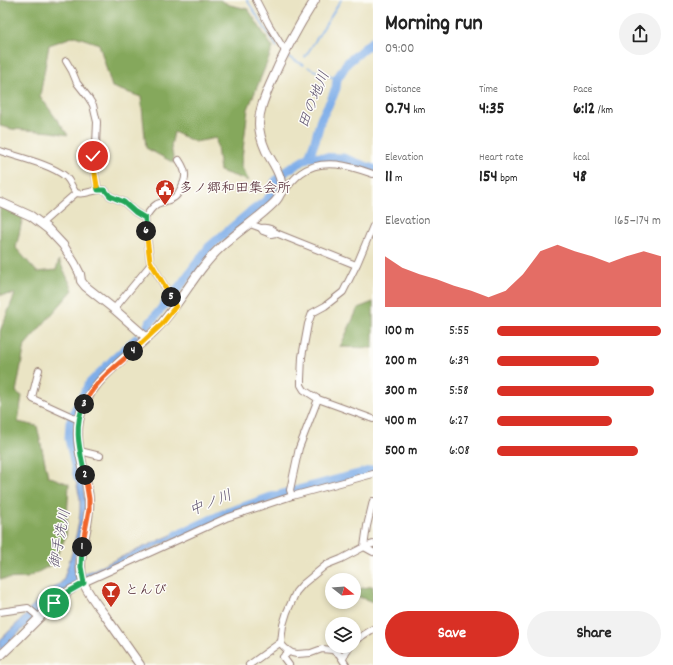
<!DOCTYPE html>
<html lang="en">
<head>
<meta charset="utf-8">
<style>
  body { margin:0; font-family:Dekko,"Klee One",sans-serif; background:#f2f2f2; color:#222; height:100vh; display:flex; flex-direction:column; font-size:15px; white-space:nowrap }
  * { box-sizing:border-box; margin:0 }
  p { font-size:13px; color:#767676 }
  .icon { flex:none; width:22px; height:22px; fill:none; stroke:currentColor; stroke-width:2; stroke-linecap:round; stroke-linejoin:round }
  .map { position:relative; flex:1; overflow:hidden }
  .drawer { display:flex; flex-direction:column; background:#fff; width:300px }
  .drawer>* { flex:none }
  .needle { width:26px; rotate:107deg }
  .controls { position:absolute; left:325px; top:573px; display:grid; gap:8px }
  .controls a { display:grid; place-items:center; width:36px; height:36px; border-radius:50%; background:#fff; box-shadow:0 2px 6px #0003; font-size:20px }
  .pin { position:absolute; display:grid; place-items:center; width:34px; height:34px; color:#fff; margin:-17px; border:2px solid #fff; border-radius:50%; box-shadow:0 1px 4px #0007 }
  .km { position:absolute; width:20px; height:20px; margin:-10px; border-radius:50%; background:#222; color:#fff; font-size:11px; line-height:20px; text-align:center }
  .round { display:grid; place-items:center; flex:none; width:42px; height:42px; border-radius:21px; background:#f2f2f2 }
  .headline { display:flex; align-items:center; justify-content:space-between; height:68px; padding:0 12px }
  h1 { font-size:22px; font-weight:700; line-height:30px }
  .metrics { display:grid; grid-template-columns:repeat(3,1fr); gap:6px; height:68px; padding:4px 12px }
  .metrics div { display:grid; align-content:center }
  .metrics b { font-size:17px; font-weight:700 }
  .metrics small { font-size:11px; font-weight:400 }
  .metrics p { font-size:11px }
  .chart { height:112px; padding:8px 12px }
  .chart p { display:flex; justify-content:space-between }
  .chart svg { width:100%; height:72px; margin-top:4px; fill:#d93025; opacity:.7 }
  .button { display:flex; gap:8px; margin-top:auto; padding:8px 12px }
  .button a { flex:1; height:46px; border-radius:24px; background:#d93025; color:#fff; font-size:16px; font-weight:700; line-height:46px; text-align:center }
  .button a+a { background:#f2f2f2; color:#222 }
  ul { padding:0 12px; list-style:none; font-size:13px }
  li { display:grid; grid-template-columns:64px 48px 1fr; align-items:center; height:30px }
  li i { height:10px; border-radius:5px; background:#d93025 }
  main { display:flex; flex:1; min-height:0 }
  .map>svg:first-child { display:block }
  .forest { fill:#85a85c; stroke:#686444 }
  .water { fill:#7faee9; stroke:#64668a }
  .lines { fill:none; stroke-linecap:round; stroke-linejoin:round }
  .stream { stroke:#7faee9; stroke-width:1.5 }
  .river { stroke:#7faee9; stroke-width:9 }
  .street-casing { stroke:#9a8278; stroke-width:8 }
  .secondary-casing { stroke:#9a8278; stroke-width:10 }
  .street { stroke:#fff; stroke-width:6 }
  .secondary { stroke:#fff; stroke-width:8 }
  .split-1-casing { stroke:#fff; stroke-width:8 }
  .split-2-casing { stroke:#fff; stroke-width:8 }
  .split-3-casing { stroke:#fff; stroke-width:8 }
  .split-4-casing { stroke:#fff; stroke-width:8 }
  .split-5-casing { stroke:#fff; stroke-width:8 }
  .split-6-casing { stroke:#fff; stroke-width:8 }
  .split-7-casing { stroke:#fff; stroke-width:8 }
  .split-8-casing { stroke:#fff; stroke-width:8 }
  .split-1 { stroke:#22a559; stroke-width:5 }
  .split-2 { stroke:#f0652b; stroke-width:5 }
  .split-3 { stroke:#22a559; stroke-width:5 }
  .split-4 { stroke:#f0652b; stroke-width:5 }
  .split-5 { stroke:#f5b400; stroke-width:5 }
  .split-6 { stroke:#f5b400; stroke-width:5 }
  .split-7 { stroke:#22a559; stroke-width:5 }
  .split-8 { stroke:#f5b400; stroke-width:5 }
  .labels { text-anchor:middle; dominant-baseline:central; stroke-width:3; stroke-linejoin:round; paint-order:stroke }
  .poi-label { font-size:14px; fill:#4a1f2b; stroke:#fdfcf7; text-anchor:start }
  .water-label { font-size:15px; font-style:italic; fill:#5d516e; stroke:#fdfcf7 }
</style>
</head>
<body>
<main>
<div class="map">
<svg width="373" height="665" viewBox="0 0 373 665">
  <rect width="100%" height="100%" fill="#fdfcf7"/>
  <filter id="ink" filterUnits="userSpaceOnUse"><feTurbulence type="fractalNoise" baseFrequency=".025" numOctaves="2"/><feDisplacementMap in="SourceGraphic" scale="8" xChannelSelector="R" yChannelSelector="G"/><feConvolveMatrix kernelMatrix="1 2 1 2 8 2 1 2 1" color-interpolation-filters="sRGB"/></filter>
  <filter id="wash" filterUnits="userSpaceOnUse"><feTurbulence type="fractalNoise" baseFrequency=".012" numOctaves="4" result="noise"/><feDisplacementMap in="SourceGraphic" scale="16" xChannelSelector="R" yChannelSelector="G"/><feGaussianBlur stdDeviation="0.9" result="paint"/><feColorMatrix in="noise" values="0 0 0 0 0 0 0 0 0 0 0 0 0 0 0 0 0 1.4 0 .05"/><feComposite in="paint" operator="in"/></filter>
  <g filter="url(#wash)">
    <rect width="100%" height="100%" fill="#eae4c4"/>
    <g class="forest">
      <polygon points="0,0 220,0 230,5 248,9 273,48 248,109 241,166 249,181 220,171 216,138 195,142 174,132 171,146 174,163 146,148 141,97 112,87 99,44 75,36 49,45 40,96 68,135 52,132 12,129 0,126"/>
      <polygon points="0,207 23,216 16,248 37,272 56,270 59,260 73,290 25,345 16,392 22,396 18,422 37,426 48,476 69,484 66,536 53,564 27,578 0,579 0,331 15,294 0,295"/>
      <polygon points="373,302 373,348 340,347 358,308"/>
      <polygon points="373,586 373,602 354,595 354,590"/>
    </g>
    <polygon class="water" points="78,467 83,485 85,506 82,527 75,557 74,567 76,576 90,571 187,528 189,532 76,583 60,593 0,651 0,640 24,617 38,599 50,589 54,588 63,581 72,553 78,527 80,513 80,498 73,468"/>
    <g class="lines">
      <g class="stream">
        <polyline points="247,0 277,47"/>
        <polyline points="286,56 304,65"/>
        <polyline points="305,57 341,0"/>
        <polyline points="308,67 311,69 337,79"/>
      </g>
      <g class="river">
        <polyline points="309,157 315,141 321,119 332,98 336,88 337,79 347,63 373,41"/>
        <polyline points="148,325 183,282 209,247 248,214 266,201 272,194 275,182 286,171 309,157 343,158 373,169"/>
        <polyline points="78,478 69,439 70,423 74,412 89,384 114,359 136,339"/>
        <polyline points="177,535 223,514 271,497 373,470"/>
      </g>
    </g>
  </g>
  <g filter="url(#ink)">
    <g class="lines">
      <defs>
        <g id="street">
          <polyline points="256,0 269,25 285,51"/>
          <polyline points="66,61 72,71 77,83 88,97 93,105 97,122 96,145 95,152 92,159 98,190"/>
          <path d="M0,151C18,157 53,165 66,177C71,182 72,188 76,193C86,196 95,188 105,190L110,196L124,202L135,212L145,218L150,261L176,306"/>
          <path d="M280,195C287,188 293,179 301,173C322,157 351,166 373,174"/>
          <path d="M145,218C148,213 152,207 157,204C163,201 170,201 175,197C177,195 179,193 180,190C187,178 187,172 179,160"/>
          <polyline points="42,223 76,193"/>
          <polyline points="250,224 261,228 263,231 271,234 276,233"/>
          <polyline points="373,226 357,264 343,292 325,306 312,313 308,324 302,357 301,379 301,385 304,390 318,399 373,419"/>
          <path d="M261,228C267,227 272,229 276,233L356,265"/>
          <polyline points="114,309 151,264"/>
          <polyline points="39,370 38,373 32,397 33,399 79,420"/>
          <polyline points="80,451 100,456"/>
          <polyline points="292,496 290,490 299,448 318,399"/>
          <polyline points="364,547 367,526 373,501"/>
          <polyline points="364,547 373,552"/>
          <polyline points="72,589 83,583 226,518 292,496 373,474"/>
          <polyline points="0,612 28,608 40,618"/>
          <polyline points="354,641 373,629"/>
          <polyline points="343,659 346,652 350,646"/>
          <polyline points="249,665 281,642"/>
          <polyline points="289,665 283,657 289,652"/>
          <polyline points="346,665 339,654 332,650 322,649 311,653 297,654 292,653 286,649 282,645 281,642 283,625 287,612 296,592 303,584 326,565 341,559 364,547 373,544"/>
        </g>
        <g id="secondary">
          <polyline points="0,202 31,216 48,229 63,245 75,264 80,274 81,281 85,286 114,309 147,338"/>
          <polyline points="0,656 20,637 59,598 72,589"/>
          <path d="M140,665C128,648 116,631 104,614C97,605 89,595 84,584C82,579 81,571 81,565C81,543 91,521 89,499C87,474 74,446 79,421C86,379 135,354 161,324C183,299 197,269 221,247C235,234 250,224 264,212C269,207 275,203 278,198C288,182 273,164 266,151C262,142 259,134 259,124C259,111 264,99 269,87C282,56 297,28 315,0"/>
        </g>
      </defs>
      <use href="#street" class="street-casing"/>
      <use href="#secondary" class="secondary-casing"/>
      <use href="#street" class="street"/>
      <use href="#secondary" class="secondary"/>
    </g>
  </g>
  <g class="lines" filter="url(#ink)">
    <defs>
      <polyline id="split-1" points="54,603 63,595 84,583 81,567 82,547"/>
      <polyline id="split-2" points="82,547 89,510 89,499 85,475"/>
      <path id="split-3" d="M84,404C73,428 80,450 85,475"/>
      <path id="split-4" d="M84,404C94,382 116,367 133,351"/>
      <polyline id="split-5" points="133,351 161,325 176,306 171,297"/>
      <polyline id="split-6" points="146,231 150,261 171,297"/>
      <polyline id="split-7" points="97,186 98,190 105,190 110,196 124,202 135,212 145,218 146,231"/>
      <polyline id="split-8" points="93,156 93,162 97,186"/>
    </defs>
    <use href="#split-1" class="split-1-casing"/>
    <use href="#split-2" class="split-2-casing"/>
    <use href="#split-3" class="split-3-casing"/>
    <use href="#split-4" class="split-4-casing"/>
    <use href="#split-5" class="split-5-casing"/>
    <use href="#split-6" class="split-6-casing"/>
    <use href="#split-7" class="split-7-casing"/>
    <use href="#split-8" class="split-8-casing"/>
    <use href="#split-1" class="split-1"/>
    <use href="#split-2" class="split-2"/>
    <use href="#split-3" class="split-3"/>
    <use href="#split-4" class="split-4"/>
    <use href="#split-5" class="split-5"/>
    <use href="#split-6" class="split-6"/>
    <use href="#split-7" class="split-7"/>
    <use href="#split-8" class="split-8"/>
  </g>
  <defs>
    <symbol id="civic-pin" viewBox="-11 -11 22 30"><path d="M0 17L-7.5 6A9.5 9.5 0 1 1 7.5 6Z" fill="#c8321e" stroke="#fdfcf7"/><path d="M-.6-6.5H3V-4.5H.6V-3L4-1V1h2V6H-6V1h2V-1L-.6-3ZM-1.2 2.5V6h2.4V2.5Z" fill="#fff"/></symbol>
    <symbol id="bar-pin" viewBox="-11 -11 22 30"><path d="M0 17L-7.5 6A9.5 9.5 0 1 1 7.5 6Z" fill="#c8321e" stroke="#fdfcf7"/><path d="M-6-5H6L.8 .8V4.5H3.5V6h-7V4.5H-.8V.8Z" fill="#fff"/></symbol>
  </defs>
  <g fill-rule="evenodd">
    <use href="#civic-pin" x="154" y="178" width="22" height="30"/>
    <use href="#bar-pin" x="100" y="580" width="22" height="30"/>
  </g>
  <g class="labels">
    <g class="poi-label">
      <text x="179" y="189">多ノ郷和田集会所</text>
      <text x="125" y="591">とんび</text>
    </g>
    <g class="water-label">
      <text transform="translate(315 100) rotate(-68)">田の地川</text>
      <text transform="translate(211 504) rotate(-22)">中ノ川</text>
      <text transform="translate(61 539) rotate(-79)">御手洗川</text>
    </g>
  </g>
</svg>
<div class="controls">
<a><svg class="needle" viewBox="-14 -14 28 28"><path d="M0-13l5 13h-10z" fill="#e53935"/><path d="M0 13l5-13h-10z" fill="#767676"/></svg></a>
<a><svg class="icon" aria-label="layers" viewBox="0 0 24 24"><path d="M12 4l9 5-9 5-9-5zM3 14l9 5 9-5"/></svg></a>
</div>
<div class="pin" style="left:54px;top:603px;background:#1e9e55"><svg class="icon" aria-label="arrive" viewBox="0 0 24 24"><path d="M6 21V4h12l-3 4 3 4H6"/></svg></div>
<div class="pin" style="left:93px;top:156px;background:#d93025"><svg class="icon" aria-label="check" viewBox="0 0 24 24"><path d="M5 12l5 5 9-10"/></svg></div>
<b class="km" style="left:82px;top:547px">1</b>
<b class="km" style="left:85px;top:475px">2</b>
<b class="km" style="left:84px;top:404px">3</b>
<b class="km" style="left:133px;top:351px">4</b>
<b class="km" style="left:171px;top:297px">5</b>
<b class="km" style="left:146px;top:231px">6</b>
</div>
<section class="drawer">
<div class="headline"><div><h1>Morning run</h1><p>09:00</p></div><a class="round"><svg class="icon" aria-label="share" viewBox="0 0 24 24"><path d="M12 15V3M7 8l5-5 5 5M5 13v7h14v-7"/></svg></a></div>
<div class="metrics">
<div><p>Distance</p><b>0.74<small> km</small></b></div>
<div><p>Time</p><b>4:35</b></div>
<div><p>Pace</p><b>6:12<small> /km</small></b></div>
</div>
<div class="metrics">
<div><p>Elevation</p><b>11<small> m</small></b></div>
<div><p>Heart rate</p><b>154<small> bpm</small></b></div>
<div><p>kcal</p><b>48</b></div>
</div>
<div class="chart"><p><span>Elevation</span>165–174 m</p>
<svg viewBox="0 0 160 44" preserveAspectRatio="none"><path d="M0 44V13L10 20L20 24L30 27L40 31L50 34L60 38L70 34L80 24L90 10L100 6L110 10L120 13L130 17L140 13L150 10L160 13V44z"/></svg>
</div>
<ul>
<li><b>100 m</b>5:55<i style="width:100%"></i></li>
<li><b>200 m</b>6:39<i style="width:62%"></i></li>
<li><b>300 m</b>5:58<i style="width:96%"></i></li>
<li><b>400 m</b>6:27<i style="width:70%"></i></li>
<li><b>500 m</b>6:08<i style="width:86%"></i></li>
</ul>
<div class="button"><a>Save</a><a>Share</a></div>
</section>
</main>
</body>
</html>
